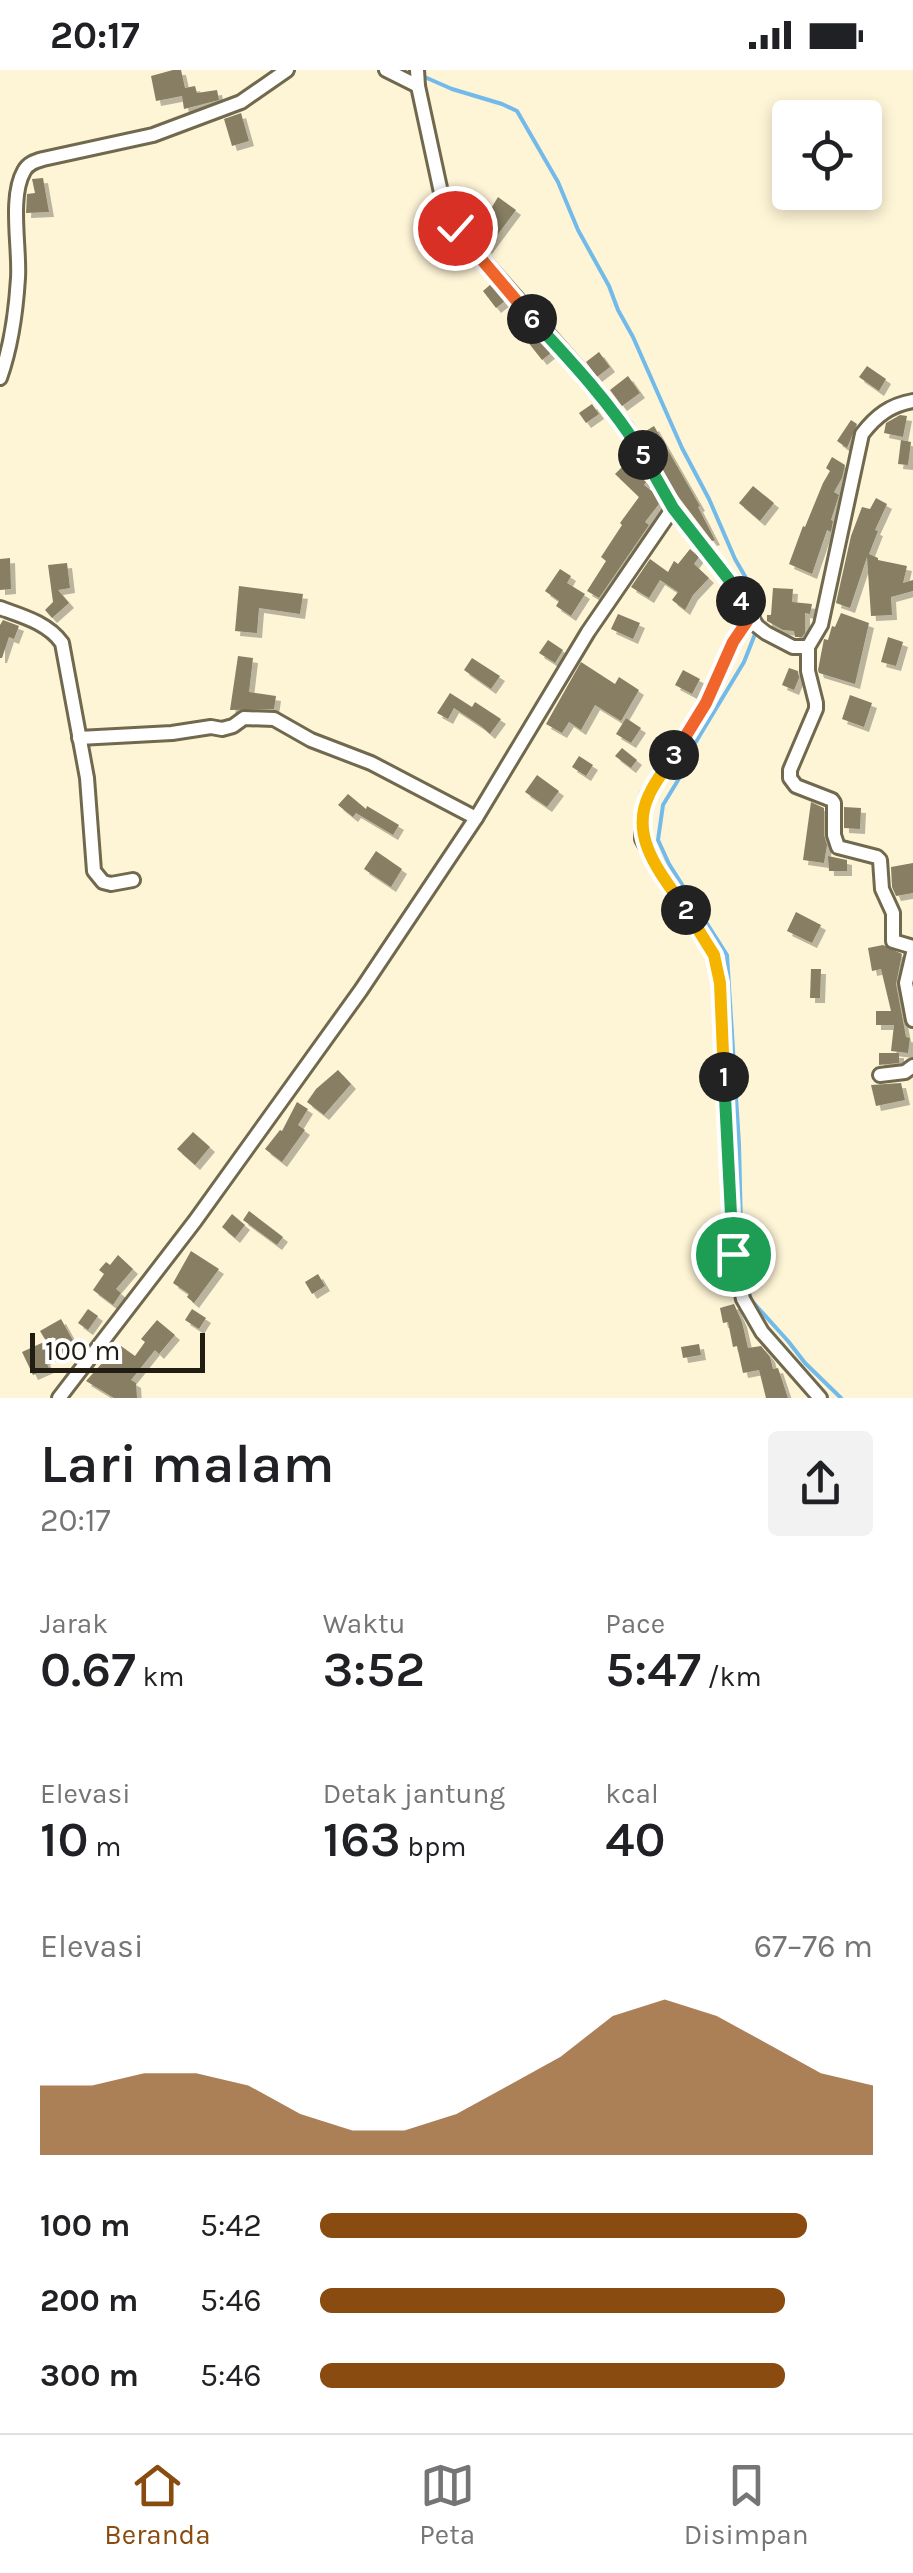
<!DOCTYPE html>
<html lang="id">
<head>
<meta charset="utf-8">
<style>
  body { margin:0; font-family:Karla,sans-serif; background:#f2f2f2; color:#202124; height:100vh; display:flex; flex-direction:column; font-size:38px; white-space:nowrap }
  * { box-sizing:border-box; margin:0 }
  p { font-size:32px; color:#757577 }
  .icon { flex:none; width:55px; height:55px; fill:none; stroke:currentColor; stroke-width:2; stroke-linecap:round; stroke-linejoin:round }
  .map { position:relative; height:1328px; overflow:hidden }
  .drawer { display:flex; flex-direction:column; background:#fff; flex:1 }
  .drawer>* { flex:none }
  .controls { position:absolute; left:772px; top:30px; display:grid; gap:20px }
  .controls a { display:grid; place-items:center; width:110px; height:110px; border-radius:10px; background:#fff; box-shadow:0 5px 15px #0003; font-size:50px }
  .scale { position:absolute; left:30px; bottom:25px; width:175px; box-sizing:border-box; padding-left:10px; border:5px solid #211d12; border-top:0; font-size:28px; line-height:35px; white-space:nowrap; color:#211d12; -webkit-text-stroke:8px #fff; paint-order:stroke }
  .pin { position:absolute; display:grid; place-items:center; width:85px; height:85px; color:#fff; margin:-42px; border:5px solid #fff; border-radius:50%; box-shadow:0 2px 10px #0007 }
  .km { position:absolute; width:50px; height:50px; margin:-25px; border-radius:50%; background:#222; color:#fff; font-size:28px; line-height:50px; text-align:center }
  .round { display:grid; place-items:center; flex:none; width:105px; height:105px; border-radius:10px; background:#f2f2f2 }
  .overview { display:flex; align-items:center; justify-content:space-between; height:170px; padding:0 40px }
  h1 { font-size:55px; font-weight:600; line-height:75px }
  .figures { display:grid; grid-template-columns:repeat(3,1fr); gap:15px; height:170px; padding:10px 40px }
  .figures div { display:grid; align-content:center }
  .figures b { font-size:50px; font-weight:600 }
  .figures small { font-size:28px; font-weight:400 }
  .figures p { font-size:28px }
  .chart { height:280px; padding:20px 40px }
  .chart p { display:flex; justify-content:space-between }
  .chart svg { width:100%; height:180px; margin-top:10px; fill:#8a4b10; opacity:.7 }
  ul { padding:0 40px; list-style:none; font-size:32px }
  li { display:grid; grid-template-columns:160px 120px 1fr; align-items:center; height:75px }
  li i { height:25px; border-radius:12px; background:#8a4b10 }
  .status { display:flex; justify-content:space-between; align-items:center; height:70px; padding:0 50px; background:#fff; direction:ltr }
  .status svg { height:28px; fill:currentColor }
  .dock { display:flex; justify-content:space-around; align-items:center; height:140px; border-top:2px solid #e0e0e0; background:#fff; font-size:28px; color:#757577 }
  .dock a { display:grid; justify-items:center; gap:5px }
  .dock .active { color:#8a4b10 }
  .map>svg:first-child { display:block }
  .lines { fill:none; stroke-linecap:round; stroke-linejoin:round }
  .stream { stroke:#72baea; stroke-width:4 }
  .building { fill:#877e63; filter:url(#shadow) }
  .minor-casing { stroke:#71694e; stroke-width:18 }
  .minor { stroke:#fff; stroke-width:12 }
  .split-1-casing { stroke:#fff; stroke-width:20 }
  .split-2-casing { stroke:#fff; stroke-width:20 }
  .split-3-casing { stroke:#fff; stroke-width:20 }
  .split-4-casing { stroke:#fff; stroke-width:20 }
  .split-5-casing { stroke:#fff; stroke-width:20 }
  .split-6-casing { stroke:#fff; stroke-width:20 }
  .split-7-casing { stroke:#fff; stroke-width:20 }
  .split-1 { stroke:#22a559; stroke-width:12 }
  .split-2 { stroke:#f5b400; stroke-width:12 }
  .split-3 { stroke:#f5b400; stroke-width:12 }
  .split-4 { stroke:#f0652b; stroke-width:12 }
  .split-5 { stroke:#22a559; stroke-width:12 }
  .split-6 { stroke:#22a559; stroke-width:12 }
  .split-7 { stroke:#f0652b; stroke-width:12 }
</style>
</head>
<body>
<div class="status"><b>20:17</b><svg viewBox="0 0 49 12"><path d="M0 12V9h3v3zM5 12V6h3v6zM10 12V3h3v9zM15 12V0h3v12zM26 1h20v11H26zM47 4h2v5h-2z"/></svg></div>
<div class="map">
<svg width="913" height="1328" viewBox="0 0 913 1328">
  <defs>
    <filter id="shadow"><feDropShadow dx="5" dy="5" stdDeviation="0" flood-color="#0004"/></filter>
  </defs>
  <rect width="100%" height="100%" fill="#fef4d6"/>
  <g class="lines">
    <g class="stream">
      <polyline points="420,5 452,19 502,34 517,41 558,112 578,160 609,216 618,240 633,267 682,378 709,429 735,489 757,527 760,550"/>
      <polyline points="757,559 744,592 691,680 683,702 663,735 658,770 669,794 727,885 739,1074 742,1199 751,1230 788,1271 805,1293 841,1328"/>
    </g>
  </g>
  <g class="building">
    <polygon points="173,0 181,0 185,18 195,16 197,23 217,20 219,30 184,39 182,26 156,31 151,6"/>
    <polygon points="241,43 249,71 232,76 224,49"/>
    <polygon points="43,108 49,142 26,143 27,124 35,123 32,109"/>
    <polygon points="498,127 516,140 487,179 475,165"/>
    <polygon points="491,214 505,231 496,238 483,221"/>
    <polygon points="524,252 551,283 542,290 516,257"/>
    <polygon points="599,282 610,297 597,307 586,292"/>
    <polygon points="867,296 886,309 879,321 859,307"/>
    <polygon points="628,306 640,323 622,336 610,320"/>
    <polygon points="592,334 599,344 586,353 579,343"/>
    <polygon points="900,345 907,346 903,367 884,363 886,353"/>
    <polygon points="851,350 857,354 847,378 837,371"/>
    <polygon points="654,356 700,436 698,437 715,470 712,471 677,425 641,364"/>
    <polygon points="901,370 911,372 908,395 898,394"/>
    <polygon points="832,387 845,395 842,408 834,422 839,425 831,450 833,451 831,462 827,460 812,504 789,494 803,456 805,457 823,413 830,401 826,398"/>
    <polygon points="626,393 646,412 644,415 652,421 659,434 645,452 649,455 599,528 587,521 606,491 601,487 622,455 620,453 639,427 615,404"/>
    <polygon points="753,416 774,433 760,451 739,433"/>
    <polygon points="876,428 887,434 875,460 878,461 869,484 878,488 878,490 907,496 903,513 913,510 913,521 891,527 892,545 871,546 867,487 850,538 836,533 851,466 862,437 870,439"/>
    <polygon points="690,479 699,487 694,494 709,508 693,525 685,540 672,530 678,522 660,510 649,528 631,517 650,489 668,502 674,491 678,494"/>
    <polygon points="10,488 11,519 0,520 0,489"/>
    <polygon points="67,493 70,518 58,520 69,533 52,548 45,540 53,532 48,495"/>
    <polygon points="560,499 571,506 567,513 585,524 571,546 556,536 559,531 545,521"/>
    <polygon points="239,516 303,524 300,544 259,538 257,563 235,561"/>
    <polygon points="773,518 793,519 792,532 812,534 810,544 805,543 805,563 802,567 795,567 794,561 783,560 767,551 767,545 771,545"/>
    <polygon points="841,543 869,553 855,614 819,603 818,600 824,569 828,570 832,556 835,557"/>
    <polygon points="618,544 640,553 633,569 611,559"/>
    <polygon points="3,550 19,556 14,569 9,567 2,588 0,588 0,555"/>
    <polygon points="888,567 903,572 896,596 881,592"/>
    <polygon points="548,570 563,580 555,593 539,583"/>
    <polygon points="238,586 253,588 249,622 276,626 274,639 230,640"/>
    <polygon points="472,588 500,606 491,619 464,600"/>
    <polygon points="581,592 615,614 619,607 639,620 621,651 595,635 581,660 569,652 562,663 546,654"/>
    <polygon points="789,598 798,601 799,608 794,620 782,615"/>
    <polygon points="683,600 700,609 692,624 675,615"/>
    <polygon points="450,623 472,637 475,632 501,649 490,664 481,656 454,638 448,649 437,643"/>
    <polygon points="850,625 872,633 864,657 842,649"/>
    <polygon points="626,648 641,658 631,673 616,664"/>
    <polygon points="622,678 637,690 631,698 615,686"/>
    <polygon points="579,686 593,695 586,706 572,697"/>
    <polygon points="537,705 559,721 547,737 525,722"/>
    <polygon points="348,724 366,739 367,736 399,755 393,765 356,743 353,747 338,735"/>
    <polygon points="811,732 824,738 824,765 827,775 824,793 803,790"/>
    <polygon points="844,737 861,738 860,759 844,758"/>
    <polygon points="376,781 402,799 391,817 364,799"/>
    <polygon points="828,786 847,790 847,801 829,801"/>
    <polygon points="913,793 913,823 896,826 892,817 891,797"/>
    <polygon points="796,842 821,855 812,873 787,861"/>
    <polygon points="883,875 902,884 896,914 906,967 910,968 908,983 891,981 894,955 876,955 876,941 891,941 881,899 872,901 868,878"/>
    <polygon points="811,899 821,899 820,928 810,928"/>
    <polygon points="879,983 899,983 899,993 879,995"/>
    <polygon points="338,1000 351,1014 324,1045 307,1032 316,1019"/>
    <polygon points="901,1013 905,1030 876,1036 871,1015"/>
    <polygon points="297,1032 308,1039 298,1055 305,1060 282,1092 265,1079 280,1060 282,1061"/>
    <polygon points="193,1062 210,1077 195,1095 177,1079"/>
    <polygon points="249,1141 283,1167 277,1175 243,1150"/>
    <polygon points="232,1144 245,1155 235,1168 222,1157"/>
    <polygon points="191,1181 219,1199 194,1233 187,1227 189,1224 173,1213"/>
    <polygon points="118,1185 133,1199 116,1219 121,1223 113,1235 93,1220 104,1204 99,1200 106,1192 110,1195"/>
    <polygon points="318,1204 325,1216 312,1224 305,1212"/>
    <polygon points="734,1234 742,1252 748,1278 761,1276 770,1287 773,1299 778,1298 788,1328 766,1328 759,1300 743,1303 737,1276 733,1277 728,1252 723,1253 720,1238"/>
    <polygon points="88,1239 98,1246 88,1260 78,1253"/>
    <polygon points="192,1239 206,1248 199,1259 185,1250"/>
    <polygon points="61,1249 75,1274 45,1290 49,1298 33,1305 22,1282 46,1271 40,1261"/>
    <polygon points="157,1250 175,1265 159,1284 155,1280 131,1310 136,1313 137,1328 114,1328 86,1311 104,1291 107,1294 121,1276 135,1286 145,1272 141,1269"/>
    <polygon points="699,1274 701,1285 683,1288 681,1277"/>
  </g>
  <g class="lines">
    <defs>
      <g id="minor">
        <polyline points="386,0 418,16"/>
        <path d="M417,0L418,16L445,141L455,158L576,296L626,358L673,438L730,511L757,556L766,563L793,577H808L821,555L862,364C876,346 890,335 913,331"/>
        <path d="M0,308C11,277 16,241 18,208C20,178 9,127 24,101C28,93 36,91 43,89L153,65L241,32L287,0"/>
        <path d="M0,538C22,546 48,553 62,573L87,708L94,801L103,812L111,814L133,810"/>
        <polyline points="750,547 733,572 706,633 648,725 643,743 642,769 661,802 714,885 720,913 733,1183 743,1229 762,1262 820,1328"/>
        <polyline points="808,577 808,601 816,633 816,639 790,700 790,708 796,716 832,730 834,733 834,765 838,777 877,787 880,790 882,819 893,843 893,871 913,877"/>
        <polyline points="79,668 172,663 211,657 222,659 233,656 244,648 274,649 311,670 371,693 476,748"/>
        <polyline points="913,883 906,913 913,950"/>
        <polyline points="880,1005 905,1002 913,996"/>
        <polyline points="59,1328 195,1151 361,920 476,748 588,562 673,438"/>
      </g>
    </defs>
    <use href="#minor" class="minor-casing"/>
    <use href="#minor" class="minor"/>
  </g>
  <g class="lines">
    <defs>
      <polyline id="split-1" points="724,1007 733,1184"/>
      <polyline id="split-2" points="686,840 714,885 720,913 724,1007"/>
      <path id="split-3" d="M674,685C666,698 655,711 649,725C628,768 663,806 686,840"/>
      <polyline id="split-4" points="674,685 706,633 733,572 750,547 741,531"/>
      <polyline id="split-5" points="643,385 673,438 730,511 741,531"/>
      <path id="split-6" d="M532,249C572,292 612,335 643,385"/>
      <polyline id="split-7" points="455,158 532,249"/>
    </defs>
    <use href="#split-1" class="split-1-casing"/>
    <use href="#split-2" class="split-2-casing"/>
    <use href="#split-3" class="split-3-casing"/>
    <use href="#split-4" class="split-4-casing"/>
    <use href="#split-5" class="split-5-casing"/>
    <use href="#split-6" class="split-6-casing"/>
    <use href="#split-7" class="split-7-casing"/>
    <use href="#split-1" class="split-1"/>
    <use href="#split-2" class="split-2"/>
    <use href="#split-3" class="split-3"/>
    <use href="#split-4" class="split-4"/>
    <use href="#split-5" class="split-5"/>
    <use href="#split-6" class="split-6"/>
    <use href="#split-7" class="split-7"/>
  </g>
</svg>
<div class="controls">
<a><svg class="icon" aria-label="locate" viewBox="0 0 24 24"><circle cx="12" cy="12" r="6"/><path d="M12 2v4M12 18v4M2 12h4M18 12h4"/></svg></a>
</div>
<div class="scale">100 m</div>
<div class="pin" style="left:733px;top:1184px;background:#1e9e55"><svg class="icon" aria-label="arrive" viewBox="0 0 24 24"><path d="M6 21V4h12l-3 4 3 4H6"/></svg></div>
<div class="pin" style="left:455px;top:158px;background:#d93025"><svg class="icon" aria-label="check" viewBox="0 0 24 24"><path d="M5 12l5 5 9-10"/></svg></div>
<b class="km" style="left:724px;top:1007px">1</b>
<b class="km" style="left:686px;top:840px">2</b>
<b class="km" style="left:674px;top:685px">3</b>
<b class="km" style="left:741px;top:531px">4</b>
<b class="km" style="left:643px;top:385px">5</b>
<b class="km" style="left:532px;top:249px">6</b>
</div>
<section class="drawer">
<div class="overview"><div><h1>Lari malam</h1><p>20:17</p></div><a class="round"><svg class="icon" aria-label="share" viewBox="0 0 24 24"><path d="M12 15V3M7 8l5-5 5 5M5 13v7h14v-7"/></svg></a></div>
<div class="figures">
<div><p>Jarak</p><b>0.67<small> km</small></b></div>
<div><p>Waktu</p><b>3:52</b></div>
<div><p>Pace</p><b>5:47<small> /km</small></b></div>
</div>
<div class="figures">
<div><p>Elevasi</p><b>10<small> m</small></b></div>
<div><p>Detak jantung</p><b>163<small> bpm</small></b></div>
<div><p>kcal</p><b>40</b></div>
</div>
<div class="chart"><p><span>Elevasi</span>67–76 m</p>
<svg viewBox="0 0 160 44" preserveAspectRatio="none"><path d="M0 44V27L10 27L20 24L30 24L40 27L50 34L60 38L70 38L80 34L90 27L100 20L110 10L120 6L130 10L140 17L150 24L160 27V44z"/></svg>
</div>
<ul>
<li><b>100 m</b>5:42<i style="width:88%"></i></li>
<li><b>200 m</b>5:46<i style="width:84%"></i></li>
<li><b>300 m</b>5:46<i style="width:84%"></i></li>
</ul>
</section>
<nav class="dock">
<a class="active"><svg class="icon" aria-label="home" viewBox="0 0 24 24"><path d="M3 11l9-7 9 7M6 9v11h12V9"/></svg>Beranda</a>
<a><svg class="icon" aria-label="map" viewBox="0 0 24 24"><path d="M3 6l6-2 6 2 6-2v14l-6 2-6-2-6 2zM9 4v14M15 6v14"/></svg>Peta</a>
<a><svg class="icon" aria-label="saved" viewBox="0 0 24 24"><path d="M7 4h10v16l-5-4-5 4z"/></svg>Disimpan</a>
</nav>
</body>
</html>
